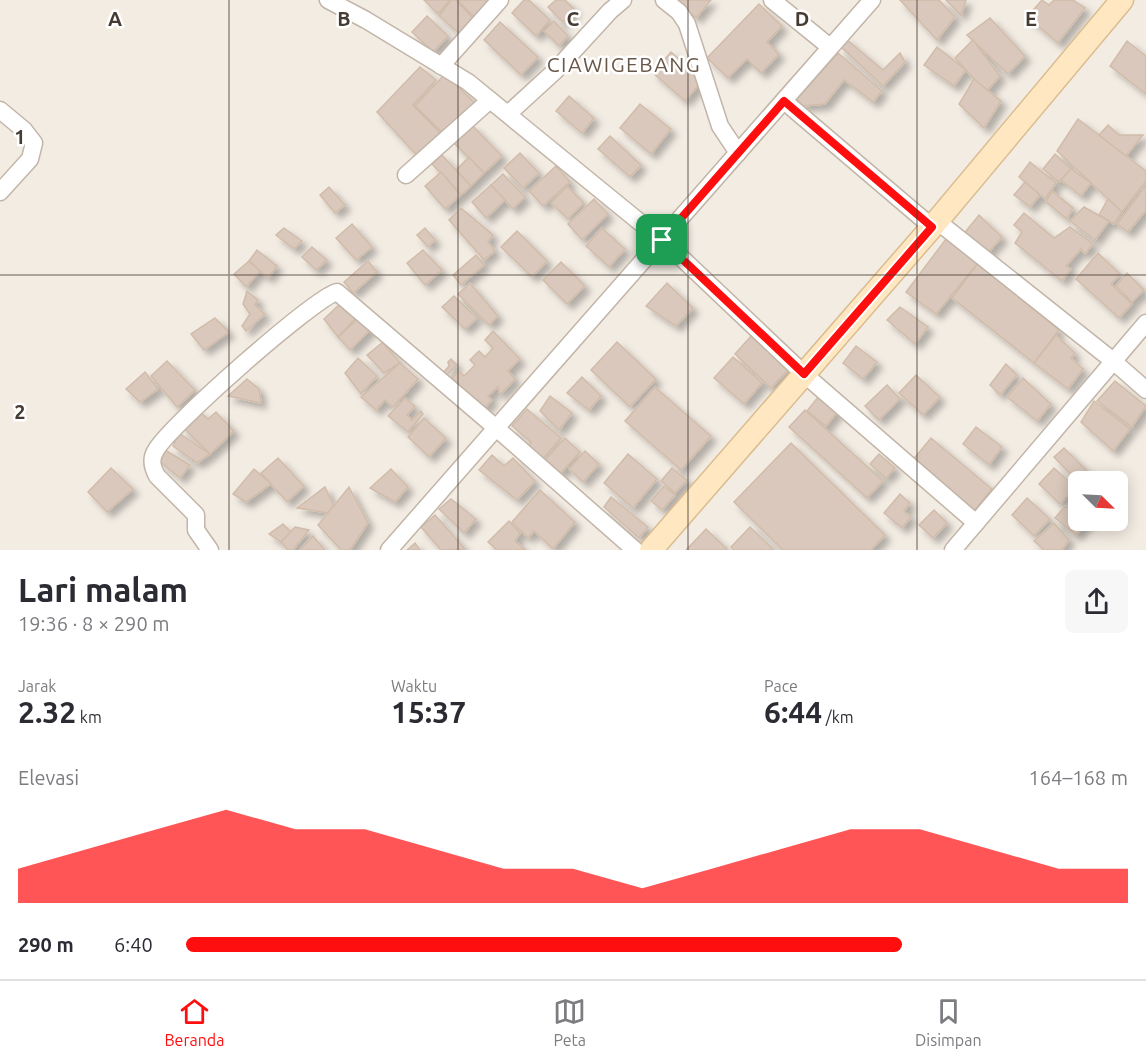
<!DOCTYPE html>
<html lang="id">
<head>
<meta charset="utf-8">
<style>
  body { margin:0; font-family:Ubuntu,sans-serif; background:#f7f7f7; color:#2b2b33; height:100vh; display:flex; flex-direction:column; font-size:22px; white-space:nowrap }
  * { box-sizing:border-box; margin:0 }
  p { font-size:20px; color:#7c7c81 }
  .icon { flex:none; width:33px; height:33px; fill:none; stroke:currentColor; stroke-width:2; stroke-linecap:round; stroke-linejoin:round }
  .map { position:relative; height:550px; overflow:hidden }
  .drawer { display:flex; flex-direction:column; background:#fff; flex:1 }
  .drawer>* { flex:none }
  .needle { width:39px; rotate:114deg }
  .buttons { position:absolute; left:1068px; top:471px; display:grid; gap:12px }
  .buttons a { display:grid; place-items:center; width:60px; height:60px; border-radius:9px; background:#fff; box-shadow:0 3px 15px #0003; font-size:30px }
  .pin { position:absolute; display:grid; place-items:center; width:51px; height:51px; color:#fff; margin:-26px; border-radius:12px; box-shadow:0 3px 9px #0006 }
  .round { display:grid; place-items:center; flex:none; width:63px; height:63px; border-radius:9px; background:#f7f7f7 }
  .summary { display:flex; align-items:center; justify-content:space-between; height:102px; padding:0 18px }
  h1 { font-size:33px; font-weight:700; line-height:45px }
  .stats { display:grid; grid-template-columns:repeat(3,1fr); gap:9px; height:102px; padding:6px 18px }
  .stats div { display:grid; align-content:center }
  .stats b { font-size:30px; font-weight:700 }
  .stats small { font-size:16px; font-weight:400 }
  .stats p { font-size:16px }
  .chart { height:168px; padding:12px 18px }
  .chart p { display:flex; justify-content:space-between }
  .chart svg { width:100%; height:108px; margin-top:6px; fill:#ff0e0f; opacity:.7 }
  ul { padding:0 18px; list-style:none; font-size:20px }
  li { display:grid; grid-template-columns:96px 72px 1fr; align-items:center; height:45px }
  li i { height:15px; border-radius:8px; background:#ff0e0f }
  .dock { display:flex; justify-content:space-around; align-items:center; height:84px; border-top:2px solid #e1e1e2; background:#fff; font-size:16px; color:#7c7c81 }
  .dock a { display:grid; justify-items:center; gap:3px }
  .dock .current { color:#ff0e0f }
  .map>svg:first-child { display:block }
  .building { fill:#d9c8bb; stroke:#d1bcaa; stroke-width:1.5; filter:url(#shadow) }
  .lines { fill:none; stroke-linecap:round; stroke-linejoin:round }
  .minor-casing { stroke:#c2b5a8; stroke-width:19 }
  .secondary-casing { stroke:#dbbc90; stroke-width:25 }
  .minor { stroke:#fff; stroke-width:16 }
  .secondary { stroke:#ffe7c1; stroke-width:22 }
  .route-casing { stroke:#fff; stroke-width:12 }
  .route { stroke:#ff0e0f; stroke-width:8 }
  .grid { fill:none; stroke:#463b33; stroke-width:1.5; stroke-opacity:0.55 }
  .labels { text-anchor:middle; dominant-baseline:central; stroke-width:5; stroke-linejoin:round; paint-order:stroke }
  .quarter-label { font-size:21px; letter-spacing:1.5px; fill:#695749; stroke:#fff }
  .grid-label { font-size:20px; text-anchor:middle; font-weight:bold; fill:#463b33; stroke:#fff; stroke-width:5; stroke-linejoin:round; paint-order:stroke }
</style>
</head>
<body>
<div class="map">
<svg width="1146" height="550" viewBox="0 0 1146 550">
  <defs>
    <filter id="shadow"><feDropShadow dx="5.5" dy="5.5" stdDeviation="3" flood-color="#0004"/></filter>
  </defs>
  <rect width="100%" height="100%" fill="#f3ece3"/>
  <g class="building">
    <polygon points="424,0 450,0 438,14"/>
    <polygon points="451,0 456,0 476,21 462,36 439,16"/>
    <polygon points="457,0 494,0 477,20"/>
    <polygon points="524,0 529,0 550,20 536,36 512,13"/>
    <polygon points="556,0 565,0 575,10 563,22 548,7"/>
    <polygon points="678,0 711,0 696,18 677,1"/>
    <polygon points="900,0 939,0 955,17 937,40"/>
    <polygon points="946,0 966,0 961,15"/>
    <polygon points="1042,0 1049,5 1054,0 1073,0 1085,8 1058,43 1027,17"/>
    <polygon points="759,4 782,26 767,42 779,54 761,73 747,59 728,78 707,58"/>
    <polygon points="427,16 448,36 433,52 412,32"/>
    <polygon points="990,18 1025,56 1008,74 967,35"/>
    <polygon points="554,21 568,36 559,46 544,31"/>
    <polygon points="500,22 538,57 521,75 484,40"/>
    <polygon points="845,38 883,70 900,53 905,62 883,86 840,46"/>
    <polygon points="973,40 1000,76 986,92 955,58"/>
    <polygon points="1127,41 1146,56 1146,94 1110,66"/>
    <polygon points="937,47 966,70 954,86 924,65"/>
    <polygon points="671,52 703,80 685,101 653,73"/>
    <polygon points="838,53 882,91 873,102 844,80 825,104 802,106 797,99"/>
    <polygon points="420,67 436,80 413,105 443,136 420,159 377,112"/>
    <polygon points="445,74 475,103 444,134 415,106"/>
    <polygon points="974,79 1001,101 984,128 959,104"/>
    <polygon points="569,96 594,118 582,133 556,111"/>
    <polygon points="640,104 671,129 651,154 620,128"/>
    <polygon points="1078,119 1146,171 1146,181 1122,212 1057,151"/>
    <polygon points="472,125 502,156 484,173 454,143"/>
    <polygon points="1108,125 1119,135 1143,135 1126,156 1099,135"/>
    <polygon points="610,136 641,165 630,177 598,149"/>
    <polygon points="520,153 539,173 523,188 504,168"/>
    <polygon points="1055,154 1071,169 1059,182 1043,169"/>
    <polygon points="442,155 471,186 461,195 432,164"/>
    <polygon points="469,157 484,173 471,186 456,170"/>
    <polygon points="1030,162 1056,183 1045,199 1019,177"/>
    <polygon points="556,166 570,182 543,206 529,191"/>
    <polygon points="1071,169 1091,183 1081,196 1061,180"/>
    <polygon points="441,172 461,195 445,209 425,186"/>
    <polygon points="503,174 525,197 513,209 491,185"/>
    <polygon points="1025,182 1040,195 1030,207 1014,195"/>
    <polygon points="491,185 505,200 486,218 472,202"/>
    <polygon points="1146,185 1146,210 1128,232 1117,224"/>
    <polygon points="567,186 584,203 568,219 551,203"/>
    <polygon points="329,187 345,205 335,213 320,195"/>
    <polygon points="1052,191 1073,208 1067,219 1046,202"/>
    <polygon points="594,199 608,214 582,240 568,224"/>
    <polygon points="1108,199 1122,212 1114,224 1099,215"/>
    <polygon points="1084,207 1109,221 1095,240 1070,221"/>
    <polygon points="461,208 493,235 488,242 495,251 484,260 449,220"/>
    <polygon points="1024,213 1054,238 1070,227 1093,244 1085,254 1081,249 1066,266 1071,269 1062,281 1015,243 1022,232 1014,225"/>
    <polygon points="979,215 1002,237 986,255 962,236"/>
    <polygon points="352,224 372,247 356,260 336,238"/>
    <polygon points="284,228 302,241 294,249 276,235"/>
    <polygon points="425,228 435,240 428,247 417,235"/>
    <polygon points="602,228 625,249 609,267 586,246"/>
    <polygon points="517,231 547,261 532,277 501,247"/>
    <polygon points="946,239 978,263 936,314 906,292"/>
    <polygon points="312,247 327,260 316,270 302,257"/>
    <polygon points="257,250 277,266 268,278 249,261"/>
    <polygon points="423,250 442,270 425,285 407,263"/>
    <polygon points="1098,253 1120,274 1111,284 1132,304 1119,318 1076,279"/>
    <polygon points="476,255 484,265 461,285 453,275"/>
    <polygon points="249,261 260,271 246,287 234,274"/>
    <polygon points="368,261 377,272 353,293 344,282"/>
    <polygon points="561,262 585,286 567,304 543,280"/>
    <polygon points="978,263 1059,330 1034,363 952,298"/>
    <polygon points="1127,273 1144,290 1132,302 1116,286"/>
    <polygon points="470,283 498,316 489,325 458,294"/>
    <polygon points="667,283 693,308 676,326 646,306"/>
    <polygon points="247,291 258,300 255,305 265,314 246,331 242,326 250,314 243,304"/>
    <polygon points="454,296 477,318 465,329 442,307"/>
    <polygon points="343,301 358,316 338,337 324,319"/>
    <polygon points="900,307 928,327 915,344 887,320"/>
    <polygon points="361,316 373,327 350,350 338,337"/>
    <polygon points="215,318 229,332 204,350 191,334"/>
    <polygon points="493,331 520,359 508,371 515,379 500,395 498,387 488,396 492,400 484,409 452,378 459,371 464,376 475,365 470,360 479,351 485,357 493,348 485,340"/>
    <polygon points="752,335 789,369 771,388 735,354"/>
    <polygon points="1056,335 1075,353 1071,358 1083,369 1068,389 1034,363"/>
    <polygon points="383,342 400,363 384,373 367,355"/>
    <polygon points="617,342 656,379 630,407 591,370"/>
    <polygon points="856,346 877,362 863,379 843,363"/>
    <polygon points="733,357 762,383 744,404 714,378"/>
    <polygon points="358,358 377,376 361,394 345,373"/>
    <polygon points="451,359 457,365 447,375 443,373 449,366 448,362"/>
    <polygon points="167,361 195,390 177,407 151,376"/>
    <polygon points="400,363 418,379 393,407 385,400 376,410 361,397"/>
    <polygon points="1006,364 1017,375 1000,395 990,385"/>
    <polygon points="145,372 158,389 140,402 126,389"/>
    <polygon points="916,375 940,397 923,415 899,393"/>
    <polygon points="582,377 601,396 589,410 567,393"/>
    <polygon points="1023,378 1051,404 1037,421 1007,397"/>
    <polygon points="247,379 259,389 261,403 228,396"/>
    <polygon points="1115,381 1146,406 1132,427 1097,401"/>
    <polygon points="887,385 900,399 879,420 865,406"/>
    <polygon points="655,387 711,436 681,470 625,421"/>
    <polygon points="550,396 572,413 559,430 540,411"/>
    <polygon points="819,396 838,411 826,426 807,411"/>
    <polygon points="405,398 415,406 407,415 412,420 421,411 423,414 408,432 388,416"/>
    <polygon points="1094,401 1130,429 1113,451 1081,422"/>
    <polygon points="527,409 561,438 542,460 527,447 531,442 512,426"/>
    <polygon points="198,410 208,419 216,412 234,431 210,454 181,425"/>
    <polygon points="805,410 883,481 867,498 789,427"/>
    <polygon points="424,418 446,438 429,457 408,437"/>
    <polygon points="976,427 1002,447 989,465 963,444"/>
    <polygon points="179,433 210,454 197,463 173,446"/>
    <polygon points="565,438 580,452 560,474 545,460"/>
    <polygon points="931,438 992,489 973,512 912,461"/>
    <polygon points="791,443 885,535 871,550 783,550 734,502"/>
    <polygon points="1064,448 1091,475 1085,482 1078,482 1054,457"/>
    <polygon points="165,450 190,465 180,478 159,461"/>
    <polygon points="585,451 599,464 583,482 569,469"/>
    <polygon points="628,454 657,479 633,508 604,483"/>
    <polygon points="879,454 895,468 886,478 870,464"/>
    <polygon points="492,455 504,466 513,458 535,481 517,500 479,470"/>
    <polygon points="278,458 304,486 287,502 261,473"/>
    <polygon points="111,468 133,489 107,512 88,492"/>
    <polygon points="672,468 687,480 675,493 661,481"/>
    <polygon points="1054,468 1075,487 1060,504 1039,484"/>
    <polygon points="254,469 271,484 246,502 233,494"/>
    <polygon points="391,469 408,487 395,502 370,488"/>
    <polygon points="664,486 675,495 662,510 651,501"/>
    <polygon points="325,487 334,506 328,513 297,508"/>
    <polygon points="349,487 368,523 350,550 341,550 318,525"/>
    <polygon points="540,490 575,522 553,549 534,531 528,538 512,522"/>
    <polygon points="900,494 910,503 904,511 911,517 902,528 884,513"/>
    <polygon points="611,497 648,527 639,538 604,507"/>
    <polygon points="1027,498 1050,519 1034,536 1012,515"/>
    <polygon points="451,499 476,519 464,533 439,509"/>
    <polygon points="1065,506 1078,517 1078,520 1089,520 1076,535 1055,518"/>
    <polygon points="934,510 947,523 933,538 919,525"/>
    <polygon points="435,515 465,549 441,550 421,527"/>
    <polygon points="509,521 520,533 515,541 526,550 497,550 488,542"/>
    <polygon points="1054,523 1069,540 1062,550 1044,550 1034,541"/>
    <polygon points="283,524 291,532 281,542 269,534"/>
    <polygon points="295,527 309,530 293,550 288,550 281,542"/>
    <polygon points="750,527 774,550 734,550 731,547"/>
    <polygon points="706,529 727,549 726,550 686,550"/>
    <polygon points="313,536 325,550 300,550"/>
    <polygon points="415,543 420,550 407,550"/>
  </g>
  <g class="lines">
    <defs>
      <g id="minor">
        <polyline points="328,0 366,20 468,82 669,246 804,374 976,523"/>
        <polyline points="664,0 679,12 687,24 720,126 738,153"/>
        <polyline points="772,0 830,47"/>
        <polyline points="441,66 500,0"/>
        <polyline points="784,101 932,227"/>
        <polyline points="0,110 24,130 34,143 30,159 0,192"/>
        <polyline points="508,114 555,71 610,11 623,0"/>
        <polyline points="406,175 490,100"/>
        <polyline points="937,221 1112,360 1146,390"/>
        <path d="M210,550L196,530V515L157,476C152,467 150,459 156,450C169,426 313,299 337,292L495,427L635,550"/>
        <polyline points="389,550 872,0"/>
        <polyline points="953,550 1146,323"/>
      </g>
      <polyline id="secondary" points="651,550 932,227 1122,0"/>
    </defs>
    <use href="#minor" class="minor-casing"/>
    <use href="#secondary" class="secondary-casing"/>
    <use href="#minor" class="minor"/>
    <use href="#secondary" class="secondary"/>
  </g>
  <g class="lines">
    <defs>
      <polygon id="route" points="784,101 932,227 804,374 662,240"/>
    </defs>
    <use href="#route" class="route-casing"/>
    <use href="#route" class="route"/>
  </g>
  <path class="grid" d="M229,0V550M458,0V550M688,0V550M917,0V550M0,275H1146"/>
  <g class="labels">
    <g class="quarter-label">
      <text x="624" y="64">CIAWIGEBANG</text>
    </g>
  </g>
  <g class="grid-label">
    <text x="115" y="26">A</text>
    <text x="344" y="26">B</text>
    <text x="573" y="26">C</text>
    <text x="802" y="26">D</text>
    <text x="1031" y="26">E</text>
    <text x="20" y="144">1</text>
    <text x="20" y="419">2</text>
  </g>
</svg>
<div class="buttons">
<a><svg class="needle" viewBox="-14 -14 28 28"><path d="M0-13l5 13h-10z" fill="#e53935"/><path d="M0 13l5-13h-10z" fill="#7c7c81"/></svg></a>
</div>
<div class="pin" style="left:662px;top:240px;background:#1e9e55"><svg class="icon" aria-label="arrive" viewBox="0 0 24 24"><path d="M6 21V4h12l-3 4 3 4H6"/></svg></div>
</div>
<section class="drawer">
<div class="summary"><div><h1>Lari malam</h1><p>19:36 · 8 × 290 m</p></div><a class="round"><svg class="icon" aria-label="share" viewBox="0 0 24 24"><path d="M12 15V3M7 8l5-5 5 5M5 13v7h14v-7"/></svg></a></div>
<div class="stats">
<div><p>Jarak</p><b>2.32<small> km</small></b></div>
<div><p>Waktu</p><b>15:37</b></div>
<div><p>Pace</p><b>6:44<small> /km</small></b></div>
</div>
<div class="chart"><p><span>Elevasi</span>164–168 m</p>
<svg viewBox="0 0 160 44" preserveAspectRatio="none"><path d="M0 44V30L10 22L20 14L30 6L40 14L50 14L60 22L70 30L80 30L90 38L100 30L110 22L120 14L130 14L140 22L150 30L160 30V44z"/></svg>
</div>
<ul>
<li><b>290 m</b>6:40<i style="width:76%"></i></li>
</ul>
</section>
<nav class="dock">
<a class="current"><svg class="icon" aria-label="home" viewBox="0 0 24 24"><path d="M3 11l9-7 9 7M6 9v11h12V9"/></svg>Beranda</a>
<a><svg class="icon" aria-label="map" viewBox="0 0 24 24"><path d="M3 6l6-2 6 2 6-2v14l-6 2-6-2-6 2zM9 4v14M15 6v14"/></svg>Peta</a>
<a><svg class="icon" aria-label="saved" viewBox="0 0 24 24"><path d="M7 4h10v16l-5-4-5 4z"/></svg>Disimpan</a>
</nav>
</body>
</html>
